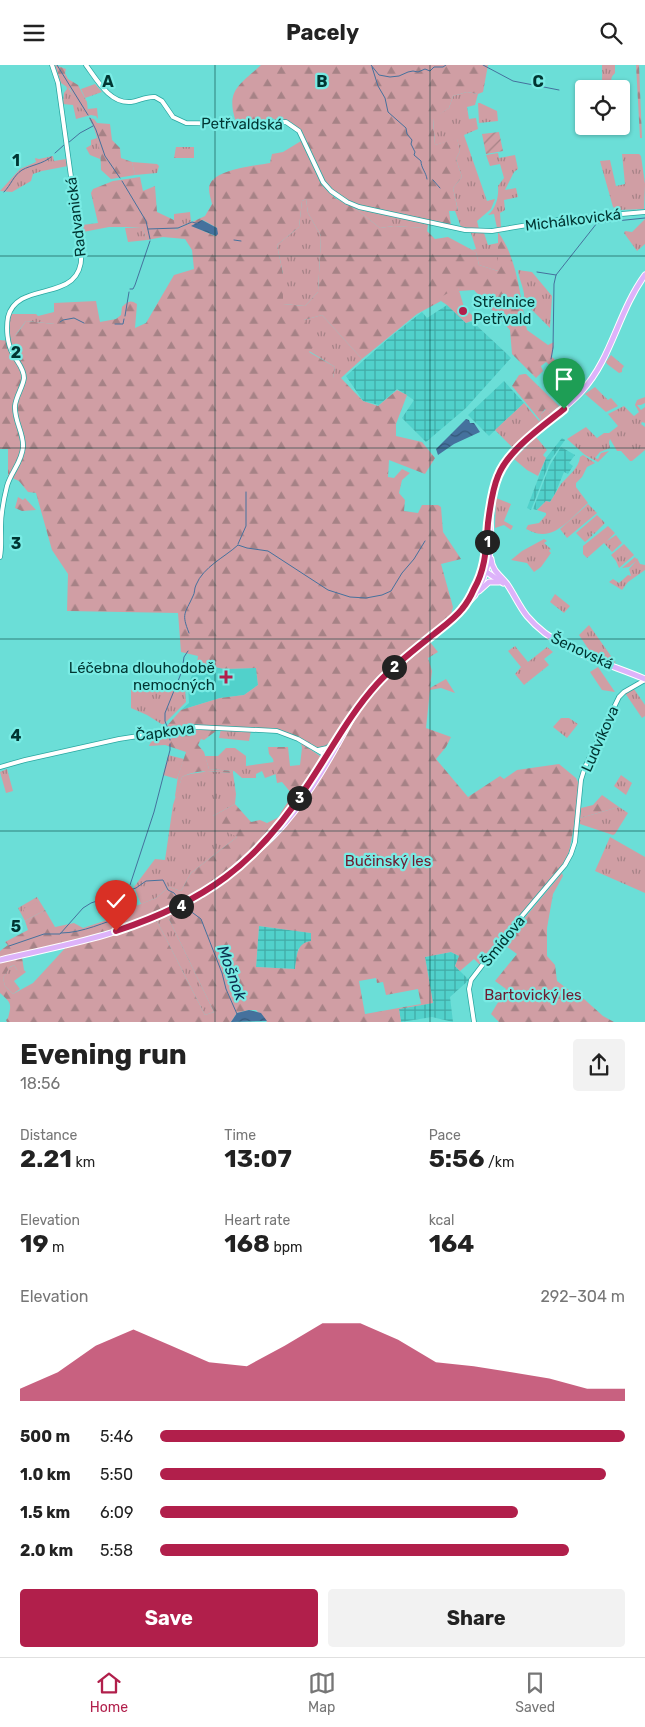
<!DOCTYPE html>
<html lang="en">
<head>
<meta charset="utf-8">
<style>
  body { margin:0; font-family:Rubik,sans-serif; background:#f2f2f2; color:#222; height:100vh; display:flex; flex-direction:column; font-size:19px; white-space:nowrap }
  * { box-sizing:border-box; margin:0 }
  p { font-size:16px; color:#767676 }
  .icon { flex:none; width:28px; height:28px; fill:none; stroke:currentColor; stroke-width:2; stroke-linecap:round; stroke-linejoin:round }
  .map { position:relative; height:957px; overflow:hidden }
  .drawer { display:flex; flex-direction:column; background:#fff; flex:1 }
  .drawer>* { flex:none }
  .fabs { position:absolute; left:575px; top:15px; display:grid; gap:10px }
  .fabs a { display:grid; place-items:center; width:55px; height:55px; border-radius:5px; background:#fff; box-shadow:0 1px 4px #0004; font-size:25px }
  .pin { position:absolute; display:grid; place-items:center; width:42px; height:42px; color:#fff; margin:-51px -21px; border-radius:50% 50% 50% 0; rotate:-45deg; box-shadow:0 0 5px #0007 }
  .pin .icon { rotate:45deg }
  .km { position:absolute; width:25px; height:25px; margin:-12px; border-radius:50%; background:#222; color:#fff; font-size:14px; line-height:25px; text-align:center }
  .round { display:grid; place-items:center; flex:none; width:52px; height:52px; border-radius:5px; background:#f2f2f2 }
  .overview { display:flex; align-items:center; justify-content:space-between; height:85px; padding:0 20px }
  h1 { font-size:28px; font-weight:700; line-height:38px }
  .stats { display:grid; grid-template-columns:repeat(3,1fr); gap:8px; height:85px; padding:5px 20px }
  .stats div { display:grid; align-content:center }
  .stats b { font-size:25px; font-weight:700 }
  .stats small { font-size:14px; font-weight:400 }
  .stats p { font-size:14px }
  .chart { height:140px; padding:10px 20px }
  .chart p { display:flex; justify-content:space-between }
  .chart svg { width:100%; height:90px; margin-top:5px; fill:#b11f4b; opacity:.7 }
  .cta { display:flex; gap:10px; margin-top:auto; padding:10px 20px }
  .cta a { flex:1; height:58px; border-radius:5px; background:#b11f4b; color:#fff; font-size:20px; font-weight:700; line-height:58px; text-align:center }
  .cta a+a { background:#f2f2f2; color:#222 }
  ul { padding:0 20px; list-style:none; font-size:16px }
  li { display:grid; grid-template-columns:80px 60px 1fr; align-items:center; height:38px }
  li i { height:12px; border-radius:6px; background:#b11f4b }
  header { display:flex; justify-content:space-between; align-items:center; height:65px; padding:0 20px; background:#fff; font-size:22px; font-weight:700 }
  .menu { display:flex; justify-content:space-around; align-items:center; height:70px; border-top:1px solid #e0e0e0; background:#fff; font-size:14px; color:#767676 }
  .menu a { display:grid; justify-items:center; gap:2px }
  .menu .active { color:#b11f4b }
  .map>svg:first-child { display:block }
  .built { fill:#51d1cb }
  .industrial { fill:url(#industrial-grid) }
  .grass { fill:url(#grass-tufts) }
  .forest { fill:url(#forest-firs); fill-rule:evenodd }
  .garden { fill:url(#garden-furrows) }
  .pitch { fill:#d09ea4 }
  .water { fill:url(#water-waves) }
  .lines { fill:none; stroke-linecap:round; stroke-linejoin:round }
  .stream { stroke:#45719d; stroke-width:1 }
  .minor-casing { stroke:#29a7a1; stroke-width:5.5 }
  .major-casing { stroke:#fff; stroke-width:7 }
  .minor { stroke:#fff; stroke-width:4 }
  .major { stroke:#ddb3fa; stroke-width:5 }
  .route-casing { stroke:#fff; stroke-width:10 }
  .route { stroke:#b11f4b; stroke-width:6 }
  .grid { fill:none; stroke:#003532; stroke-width:1; stroke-opacity:0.55 }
  .poi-dot { fill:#b11f4b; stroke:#79ebe4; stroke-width:2 }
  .labels { text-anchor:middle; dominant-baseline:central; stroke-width:4.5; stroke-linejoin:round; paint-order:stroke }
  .street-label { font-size:15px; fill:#003532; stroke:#79ebe4 }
  .poi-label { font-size:15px; fill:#003532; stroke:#79ebe4; text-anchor:start }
  .park-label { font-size:15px; fill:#6e1c31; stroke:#79ebe4 }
  .water-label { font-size:16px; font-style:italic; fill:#0c2f4e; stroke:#79ebe4 }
  .grid-label { font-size:16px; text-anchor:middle; font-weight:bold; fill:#003532; stroke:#79ebe4; stroke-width:4.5; stroke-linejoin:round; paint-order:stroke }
</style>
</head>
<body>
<header><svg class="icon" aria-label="menu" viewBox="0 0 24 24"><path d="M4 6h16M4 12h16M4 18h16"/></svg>Pacely<svg class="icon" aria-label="search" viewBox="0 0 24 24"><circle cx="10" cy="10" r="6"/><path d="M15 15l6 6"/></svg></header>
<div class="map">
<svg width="645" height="957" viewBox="0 0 645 957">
  <defs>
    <pattern id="industrial-grid" width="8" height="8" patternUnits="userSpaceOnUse" patternTransform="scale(1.25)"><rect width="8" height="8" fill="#51d1cb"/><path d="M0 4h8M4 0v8" fill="none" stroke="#41aaa5"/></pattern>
    <pattern id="grass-tufts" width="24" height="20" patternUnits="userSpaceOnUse" patternTransform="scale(1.25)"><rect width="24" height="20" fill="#d09ea4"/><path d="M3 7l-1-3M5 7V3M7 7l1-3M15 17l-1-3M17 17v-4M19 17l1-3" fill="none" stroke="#a68286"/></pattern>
    <pattern id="forest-firs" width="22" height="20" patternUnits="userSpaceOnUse" patternTransform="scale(1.25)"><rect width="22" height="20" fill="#d09ea4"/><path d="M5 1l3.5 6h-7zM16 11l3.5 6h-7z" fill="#a68286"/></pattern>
    <pattern id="garden-furrows" width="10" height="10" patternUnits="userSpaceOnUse" patternTransform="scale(1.25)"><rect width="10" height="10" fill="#d09ea4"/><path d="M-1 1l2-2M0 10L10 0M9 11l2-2" fill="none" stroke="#a68286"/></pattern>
    <pattern id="water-waves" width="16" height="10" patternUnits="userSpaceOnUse" patternTransform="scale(1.25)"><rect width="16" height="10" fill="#45719d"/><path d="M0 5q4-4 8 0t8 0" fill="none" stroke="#34597a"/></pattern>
  </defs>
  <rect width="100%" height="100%" fill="#6bded7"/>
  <polygon class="built" points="197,598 224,604 256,603 258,620 244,630 220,633 181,645 189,638 188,620"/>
  <g class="industrial">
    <polygon points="447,240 466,258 471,257 476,260 506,288 511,293 466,343 426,377 402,353 414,335 397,324 379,340 363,336 346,311 390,272 422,247 427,253"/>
    <polygon points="504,316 524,338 489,371 468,350"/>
    <polygon points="562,373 565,375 550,396 531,445 527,443 546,393"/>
    <polygon points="561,382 575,390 569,398 573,401 568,409 564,407 555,429 550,437 546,436 537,445 533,444 550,400"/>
    <polygon points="259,861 311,868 312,877 298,884 295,904 256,902"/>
    <polygon points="451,887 459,891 455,901 469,915 450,932 453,957 432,952 401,957 399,944 433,938 425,892"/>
  </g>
  <g class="grass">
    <path d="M602,0H615V8C611,12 610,15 613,20H616V24H600C603,19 602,6 602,0Z"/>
    <polygon points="95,19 102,27 85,33 81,24"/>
    <polygon points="66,20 77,35 79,41 88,47 88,44 97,43 98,54 96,51 91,50 76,54 73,40 63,39 64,28 67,24"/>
    <polygon points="467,27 478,29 475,40 467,42 469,54 476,53 478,64 464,70 487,136 495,134 491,144 477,156 479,164 461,162 455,146 458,145 453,123 462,112 456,94 460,86 457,74 435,80 433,53 449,43 453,31"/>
    <polygon points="478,38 480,38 497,46 498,56 479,58"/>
    <polygon points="97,73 100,83 100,94 90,90 86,83 91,80 91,75"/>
    <polygon points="176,82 194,82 194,93 174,93"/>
    <path d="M498,88L499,93L515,90L518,104L514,107L505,125L516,123L518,132L504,135L505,145L500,148L501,162L497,163L494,149L488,150C496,144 499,131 498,121L504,113L500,99L490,101L486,90Z"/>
    <polygon points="622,89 639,89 641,91 645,119 644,144 618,145 613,142 600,96 610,95 616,121 625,119"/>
    <polygon points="53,91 54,96 66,94 68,101 42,106 33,109 31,116 12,127 0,126 20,104 36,97 35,93 39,94"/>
    <polygon points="132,97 157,99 159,101 157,108 135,110"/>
    <polygon points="306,134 308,148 321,171 318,227 305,241 283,239 283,209 277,180 299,162 302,136"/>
    <polygon points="355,143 428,159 427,167 423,163 394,161 380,163"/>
    <polygon points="190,147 191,157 174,165 174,149"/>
    <polygon points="645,154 645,179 637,186 624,168 625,166 632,167"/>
    <polygon points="142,162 147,175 128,177 125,163"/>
    <polygon points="471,168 484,168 488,180 498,178 498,206 479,200 476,187 472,185 476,184"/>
    <path d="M518,205L532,207L552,231L550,263L524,237C526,226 519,216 518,205Z"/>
    <polygon points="54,247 55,259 26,256 14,272 10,274 9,258 11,249 36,249 38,251"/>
    <polygon points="322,250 362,294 341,313 333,313 335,302 309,286 304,255"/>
    <polygon points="611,290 624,301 622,304 622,307 619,308 607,299 606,297"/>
    <polygon points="595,322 608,335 611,333 618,341 606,347 585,329"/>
    <polygon points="645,332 645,338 641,340 637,340 641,345 645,342 645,358 642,357 641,359 645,362 645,385 632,396 630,396 621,386 617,386 610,374 609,377 610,383 600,387 595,393 598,394 601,388 609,386 598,397 585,390 567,374 586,362 597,373 604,368 609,368 618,361 608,349 624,341 634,351 639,347 635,340 637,335"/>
    <polygon points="524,338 539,356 540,355 541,349 546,344 548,344 550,348 555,345 559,341 561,342 513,383 495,365"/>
    <polygon points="536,372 547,385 543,390 546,393 538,411 527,405 514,394"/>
    <path d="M583,390L595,398L587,402L582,412L576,418V422L588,438C576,448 559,470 542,469C536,469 531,466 526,464L528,460L539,458L546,450V448L537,445L546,436L550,437C554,431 557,425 561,419C568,411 579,403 580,392Z"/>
    <polygon points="496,433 511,439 504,456 513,461 511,465 504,460 495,463"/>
    <polygon points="588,439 597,448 567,473 560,464"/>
    <polygon points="597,450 605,458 594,469 591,468 593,470 585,477 576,468"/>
    <polygon points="608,461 615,468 607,476 616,470 622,478 612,487 604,478 587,493 583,489 583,481"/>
    <polygon points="544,474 547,476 544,478 551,484 549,486 551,488 541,502 534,507 527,498 511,495 522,486"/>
    <polygon points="624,479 634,490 619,503 616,496 611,490"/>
    <polygon points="635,492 636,494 637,493 640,499 645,500 645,505 628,517 622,525 609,517 613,514 619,518 628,510 631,511 629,504 636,496 629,502 622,503"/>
    <polygon points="555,529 570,541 564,548 550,537"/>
    <polygon points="589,560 616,598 591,588 579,570"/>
    <polygon points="515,581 528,597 547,582 553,587 544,594 549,600 524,620 515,609 521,602 508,586"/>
    <polygon points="598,602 615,627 602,625 590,607"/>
    <polygon points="160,621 185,624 186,637 163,660 147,650 131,643 131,625 137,622"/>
    <polygon points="634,624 645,640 645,651 642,653 625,628"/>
    <polygon points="561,653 569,653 578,659 567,673 553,662"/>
    <polygon points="221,664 251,666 249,676 219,673"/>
    <polygon points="226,683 235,683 246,691 246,701 274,697 276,709 265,713 262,706 256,709 256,713 242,713 234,706 209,704 205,691 218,691"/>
    <polygon points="168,690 184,694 177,714 163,710"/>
    <polygon points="7,704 13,726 6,728 0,707"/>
    <path d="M206,706L233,708L236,729L235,739L213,751L237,772L191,808L181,826L169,822L156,833L141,839L134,822L155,794L165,795L173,740L182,712C191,707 198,709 206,706Z"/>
    <polygon points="621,710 632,718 626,730 614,721"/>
    <polygon points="619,742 628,748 615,769 613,770 580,759 580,753"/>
    <polygon points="610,772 645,792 645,828 595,806"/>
    <polygon points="37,832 45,845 25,856 18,843"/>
    <polygon points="167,850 214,947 205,950 158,858 154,855"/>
    <polygon points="14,900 17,905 21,906 24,905 26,907 14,916 20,924 13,929 5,921 3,913 9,903"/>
  </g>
  <g class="forest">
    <polygon points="55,0 66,4 65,8 68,14 78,20 87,37 88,47 84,46 79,41 70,24 61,18"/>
    <path d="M261,0H488L483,27L478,29L467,27L453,31L449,43L433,54L435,80L457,73L460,86L456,94L462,112L453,123L458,146H449L451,160L358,140C343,133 330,125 321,111C308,90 307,52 275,55L271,52L265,55L236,57C225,25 240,20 261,0Z"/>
    <polygon points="636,0 639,0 642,73 640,73"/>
    <path d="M89,53L94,54L97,58L110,59L112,75L120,83L121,93L132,97L135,110L111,114L101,105C101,87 98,69 89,53Z"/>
    <path d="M301,76L322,120L335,133L355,143L380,163L394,161L424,163L435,174L448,172L476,187L479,200L498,206V167C518,194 520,233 527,265L548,280L554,277L552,292L564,304V312L546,297L541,301L543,306L536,313L512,289L510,265L474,225L459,226L458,223L439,234L441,236L417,249L362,294L322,250L304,255L321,274L309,287L335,302L333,313H341L363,336L378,341L397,325L407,330L396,359V371L422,377L435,393L425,409L389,395L388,412L394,413L402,404L410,408L402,415L399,428L405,435L404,446L418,448L422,440H438L441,442L443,467L461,494L441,499L453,542L451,550L445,557L377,616L329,680L319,683L290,669L278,665C241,663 204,658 167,666L165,665L166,662L181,645L220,633L244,630L258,620L256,603L224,604L197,598L198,591L181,587L178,548L67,546L68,509L52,485L36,428L28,427L19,416L8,411V384H0V275C13,278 19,266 26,256L54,259V238L96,236L100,257L116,254L121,250L122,242C127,237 130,234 137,239L135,263L146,258L174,210L194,204L192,185L185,174L163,172L147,175L142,162H109L83,167L82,160L98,158L91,128L93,124L113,116L140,112L143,126L155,121L157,147L174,155L175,165L205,151L212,139C211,134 209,129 209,124C209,104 255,101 270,98L272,89L283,87ZM306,134L308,148L321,171L318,227L305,241L283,239V209L277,180L299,162L302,136ZM203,155L217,163L215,171L192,161Z"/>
    <polygon points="524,309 526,309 559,341 551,348 545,344 541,349 540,355 512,321 519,310"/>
    <polygon points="18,432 23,435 25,433 36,445 22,446 15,443"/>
    <path d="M430,577L438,587L428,593L432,606L430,623L446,614L455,628L441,623L430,625L426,663L451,672L446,682L436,694L468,732L500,711L504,714L517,705L559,699L576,713L579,719L575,756L569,787L561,803L503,873L497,877L480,900L474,894L460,906L455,901L459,891L451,887L425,892L433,938L399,944L401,957H267L256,945H249L237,948L231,957H7L6,955L8,953C12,938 11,938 0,928V897L22,892L24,905L19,908L14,900L10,902L3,913L5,921L13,929L33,918L68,880L154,855L158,858L205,950L214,947L167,850L189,839L273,776L288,758L313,723L332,695L360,643L380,619L424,580ZM259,861L311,868V876C296,878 297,891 295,904L256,902ZM376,913L377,918L383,917L386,930L418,924L421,939L365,949L359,916Z"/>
    <path d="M199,664H217L216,666L204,675L201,674L198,680L204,687L209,704L233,706V708C216,707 198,703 182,712L176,732L175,731L178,711L186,687L165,680L149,681C154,667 186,665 199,664Z"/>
    <path d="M301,678L320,691L318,700C300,728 282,758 258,782C187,854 93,870 0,893V886L8,880L5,877L28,865L25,856L45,845L55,862L74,858L83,863L128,848V844L156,833L169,822L181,826L191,808L237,772L210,758L213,751L235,739L251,757L260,755L267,758L279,752C282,743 289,738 292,729L282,717L277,718L273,694L269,689L268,682H288L290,701L300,700L302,683Z"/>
    <polygon points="602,730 619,742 580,753 581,743 593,740"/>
    <polygon points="562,808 563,811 553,829 547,863 547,891 555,900 557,916 574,929 584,934 603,951 614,957 499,957 491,949 506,924 495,916 517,889 503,879"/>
  </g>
  <polygon class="garden" points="499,67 503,86 486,89 482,69"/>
  <g class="pitch">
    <polygon points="458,222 464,242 476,254 466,258 447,240 438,234"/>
    <polygon points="37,837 42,845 27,853 23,844"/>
  </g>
  <g class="water">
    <polygon points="202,155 217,163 218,169 216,171 191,161"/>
    <polygon points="466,354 469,355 470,358 474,358 480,367 454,379 438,390 436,384"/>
    <polygon points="249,945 261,948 267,956 231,957 237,948"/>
  </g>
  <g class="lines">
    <g class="stream">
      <polyline points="57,0 88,50"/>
      <polyline points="371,0 379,10 390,12 399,11 408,7 413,6 418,7 425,4 430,6 434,2 443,2 446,0"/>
      <polyline points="483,0 513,16 559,25"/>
      <path d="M372,2L378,21L385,33L388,47L406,63L407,69L412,75L411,79L415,87L414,90L421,96C421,103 426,107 427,114"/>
      <polyline points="90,53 96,65 105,91 120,113"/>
      <polyline points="68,78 80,68 93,61"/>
      <polyline points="55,88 64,80"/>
      <polyline points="433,115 440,123"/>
      <polyline points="122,116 146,156 150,174"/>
      <path d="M4,127C11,120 13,111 22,105C31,100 43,99 51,92"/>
      <polyline points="148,164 178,163 192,157 199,159"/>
      <polyline points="234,175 241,176"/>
      <polyline points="537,207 556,210"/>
      <polyline points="130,224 133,224 135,220 150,176"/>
      <polyline points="125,251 129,227"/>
      <polyline points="60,257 63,255 74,253 84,258"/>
      <polyline points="115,259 123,259 124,254"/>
      <polyline points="551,294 553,283 554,219 556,210 597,158 645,153"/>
      <polyline points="238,479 246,461 246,427"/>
      <path d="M189,568C181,548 185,549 193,531C195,528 194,524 196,520C203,502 225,492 238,480L247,483L268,486L328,525L350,532L366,533L382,530L391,526L402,508L414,494L425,476"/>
      <polyline points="168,664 165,656 165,648 182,606 184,592 188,586"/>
      <polyline points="169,668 170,675"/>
      <polyline points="130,820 154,747 170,685 170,679"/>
      <polyline points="189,845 201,854 222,908 226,924 237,949"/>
      <path d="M61,868C83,868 104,857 125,851"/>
      <polyline points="9,881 44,869 60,869 83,843 91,838 136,823 146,816 163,815 168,825 174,828 179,834"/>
    </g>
    <defs>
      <g id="minor">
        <path d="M86,0C97,15 110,39 131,37C139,36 146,31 155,32L162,36L173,52L186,58L233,59L286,57L299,66L323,117L331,126L347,137L359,142L465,165L492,166L564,154L645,147"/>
        <path d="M0,492C2,482 1,472 1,462C1,449 4,433 7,421C11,407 22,397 23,382C24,368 14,356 15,341C16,331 23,322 24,313C24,303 17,297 13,289C7,279 6,263 8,252C18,212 87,242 81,184L58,18L52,0"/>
        <polyline points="318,685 327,683 332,679"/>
        <polyline points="0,702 25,695 119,674 196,662 277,666 298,674 327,691"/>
        <polyline points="474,957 469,924 471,915 500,877 565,800 571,789 575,777 581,715 585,702 619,632 624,627 645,615"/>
      </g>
      <g id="major">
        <path d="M491,494C492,506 500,510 507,519C514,529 519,541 527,551C556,586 605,597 645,614"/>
        <polyline points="485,506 503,518"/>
        <polyline points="479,526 489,517 499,517"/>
        <path d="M469,533C487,503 485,482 490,450C493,436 493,422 499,409C512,379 559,352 582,326C612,293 618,247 645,210"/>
        <polyline points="357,644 383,613 451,555 475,530 483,514 489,496 491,475 490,451"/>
        <polyline points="281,758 308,720 339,670"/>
        <path d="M0,895C60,881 123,870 178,842C207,828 232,809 256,787C266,778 276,769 285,758C315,723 336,682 358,642"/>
      </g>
    </defs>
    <use href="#minor" class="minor-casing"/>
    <use href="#major" class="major-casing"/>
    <use href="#minor" class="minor"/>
    <use href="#major" class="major"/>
  </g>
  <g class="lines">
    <defs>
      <path id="route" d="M116,866C204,837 256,800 307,721C330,687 349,650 377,619C394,600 415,584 434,569C444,561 455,553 462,544C467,538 471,531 474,524C486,503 486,482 488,458C490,443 492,425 498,411C508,385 543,361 564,344"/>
    </defs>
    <use href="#route" class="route-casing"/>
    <use href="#route" class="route"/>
  </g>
  <path class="grid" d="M215,0V957M430,0V957M0,191H645M0,383H645M0,574H645M0,766H645"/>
  <g class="poi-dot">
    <circle cx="463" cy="246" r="5"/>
    <path d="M223.5 604.5h5v5h5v5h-5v5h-5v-5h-5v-5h5z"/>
  </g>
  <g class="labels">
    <g class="street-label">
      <text transform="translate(242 59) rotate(1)">Petřvaldská</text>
      <text transform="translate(76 152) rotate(-97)">Radvanická</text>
      <text transform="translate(573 155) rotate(-7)">Michálkovická</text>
      <text transform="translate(582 586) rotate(25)">Šenovská</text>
      <text transform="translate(165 667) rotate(-8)">Čapkova</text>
      <text transform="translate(600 674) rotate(-66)">Ludvíkova</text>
      <text transform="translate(503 876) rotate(-51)">Šmídova</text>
    </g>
    <g class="poi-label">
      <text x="473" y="237">Střelnice<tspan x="473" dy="17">Petřvald</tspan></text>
      <text x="215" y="603" text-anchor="end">Léčebna dlouhodobě<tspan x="215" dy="17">nemocných</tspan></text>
    </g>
    <g class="park-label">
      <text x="388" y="796">Bučinský les</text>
      <text x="533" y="930">Bartovický les</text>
    </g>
    <g class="water-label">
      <text transform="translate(232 908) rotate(70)">Mošnok</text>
    </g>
  </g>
  <g class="grid-label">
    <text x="108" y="22">A</text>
    <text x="322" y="22">B</text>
    <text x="538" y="22">C</text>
    <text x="16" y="101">1</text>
    <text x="16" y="293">2</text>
    <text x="16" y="484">3</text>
    <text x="16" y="676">4</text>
    <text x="16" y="867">5</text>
  </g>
</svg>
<div class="fabs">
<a><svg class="icon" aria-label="locate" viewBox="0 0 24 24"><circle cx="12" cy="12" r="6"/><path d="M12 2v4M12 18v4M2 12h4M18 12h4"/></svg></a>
</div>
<div class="pin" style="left:564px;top:344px;background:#1e9e55"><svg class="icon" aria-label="arrive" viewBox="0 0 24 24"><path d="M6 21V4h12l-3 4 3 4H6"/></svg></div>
<div class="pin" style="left:116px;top:866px;background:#d93025"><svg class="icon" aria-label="check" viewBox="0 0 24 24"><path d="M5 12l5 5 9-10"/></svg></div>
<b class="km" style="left:487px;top:477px">1</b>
<b class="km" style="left:394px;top:602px">2</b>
<b class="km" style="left:299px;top:733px">3</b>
<b class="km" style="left:181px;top:841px">4</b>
</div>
<section class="drawer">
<div class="overview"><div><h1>Evening run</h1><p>18:56</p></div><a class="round"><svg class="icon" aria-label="share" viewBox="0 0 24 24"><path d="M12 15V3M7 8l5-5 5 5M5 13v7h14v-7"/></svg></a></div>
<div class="stats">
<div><p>Distance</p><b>2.21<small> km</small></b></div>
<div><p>Time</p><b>13:07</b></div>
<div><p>Pace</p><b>5:56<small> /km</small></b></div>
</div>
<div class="stats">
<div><p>Elevation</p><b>19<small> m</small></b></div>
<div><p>Heart rate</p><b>168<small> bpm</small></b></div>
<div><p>kcal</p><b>164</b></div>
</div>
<div class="chart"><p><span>Elevation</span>292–304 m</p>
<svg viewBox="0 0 160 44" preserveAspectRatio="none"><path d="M0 44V38L10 30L20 17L30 9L40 17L50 25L60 27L70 17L80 6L90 6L100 14L110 25L120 27L130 30L140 33L150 38L160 38V44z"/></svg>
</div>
<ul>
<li><b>500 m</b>5:46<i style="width:100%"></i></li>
<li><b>1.0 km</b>5:50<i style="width:96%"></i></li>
<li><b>1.5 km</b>6:09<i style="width:77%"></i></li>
<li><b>2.0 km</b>5:58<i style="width:88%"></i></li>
</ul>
<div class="cta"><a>Save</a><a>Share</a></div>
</section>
<nav class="menu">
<a class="active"><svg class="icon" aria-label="home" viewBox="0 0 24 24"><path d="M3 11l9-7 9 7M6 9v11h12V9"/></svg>Home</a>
<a><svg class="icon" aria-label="map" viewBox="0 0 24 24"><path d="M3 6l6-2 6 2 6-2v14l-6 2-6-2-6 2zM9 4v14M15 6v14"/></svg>Map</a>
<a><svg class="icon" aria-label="saved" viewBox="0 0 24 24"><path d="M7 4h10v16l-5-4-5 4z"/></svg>Saved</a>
</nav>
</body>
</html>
